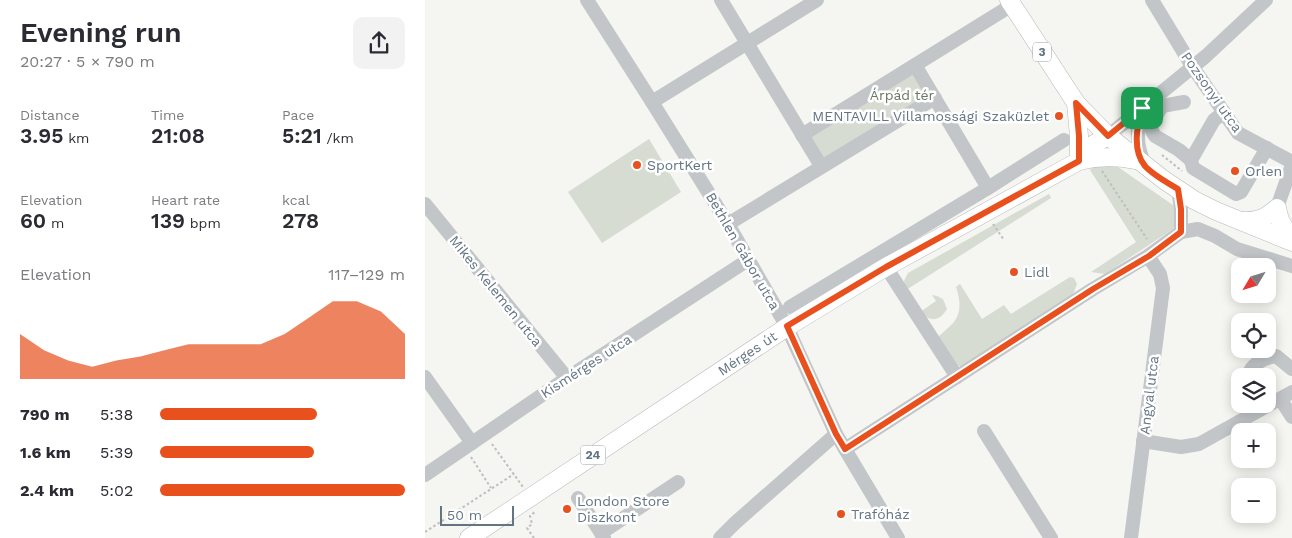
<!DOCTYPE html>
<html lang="en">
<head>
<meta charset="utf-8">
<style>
  body { margin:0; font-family:"Work Sans",sans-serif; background:#f2f2f3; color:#2b2b33; height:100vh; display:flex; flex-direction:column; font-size:19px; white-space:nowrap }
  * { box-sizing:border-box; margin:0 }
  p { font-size:16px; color:#7c7c81 }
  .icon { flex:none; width:28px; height:28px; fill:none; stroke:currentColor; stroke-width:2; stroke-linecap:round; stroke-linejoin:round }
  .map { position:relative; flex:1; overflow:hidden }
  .panel { display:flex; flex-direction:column; background:#fff; width:425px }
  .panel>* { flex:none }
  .needle { width:32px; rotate:232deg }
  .tools { position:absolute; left:806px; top:258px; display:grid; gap:10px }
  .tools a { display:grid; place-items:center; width:45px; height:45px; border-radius:10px; background:#fff; box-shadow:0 2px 12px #0003; font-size:25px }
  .scale { position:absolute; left:15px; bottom:12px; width:74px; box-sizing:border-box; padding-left:5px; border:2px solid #637483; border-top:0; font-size:14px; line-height:18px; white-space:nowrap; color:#637483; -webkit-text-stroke:4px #fff; paint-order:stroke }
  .pin { position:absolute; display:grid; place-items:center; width:42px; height:42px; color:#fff; margin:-21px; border-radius:10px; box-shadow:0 2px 8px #0006 }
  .round { display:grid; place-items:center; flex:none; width:52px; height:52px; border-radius:10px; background:#f2f2f3 }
  .overview { display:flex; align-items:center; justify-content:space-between; height:85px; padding:0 20px }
  h1 { font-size:28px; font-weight:600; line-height:38px }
  .figures { display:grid; grid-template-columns:repeat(3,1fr); gap:8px; height:85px; padding:5px 20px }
  .figures div { display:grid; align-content:center }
  .figures b { font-size:21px; font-weight:600 }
  .figures small { font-size:14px; font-weight:400 }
  .figures p { font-size:14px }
  .chart { height:140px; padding:10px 20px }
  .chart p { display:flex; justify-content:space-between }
  .chart svg { width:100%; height:90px; margin-top:5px; fill:#e8501d; opacity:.7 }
  ul { padding:0 20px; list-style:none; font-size:16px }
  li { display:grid; grid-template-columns:80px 60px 1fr; align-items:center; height:38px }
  li i { height:12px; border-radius:6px; background:#e8501d }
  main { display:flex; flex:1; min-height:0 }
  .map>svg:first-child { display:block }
  .green { fill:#d6dcd2 }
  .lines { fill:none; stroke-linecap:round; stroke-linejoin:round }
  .major-casing { stroke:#b5b9bd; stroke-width:19 }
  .path { stroke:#bcbec0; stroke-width:2; stroke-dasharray:2.5 2.5; stroke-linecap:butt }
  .minor { stroke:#c2c6c9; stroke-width:14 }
  .major { stroke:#fff; stroke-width:18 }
  .route-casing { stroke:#fff; stroke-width:10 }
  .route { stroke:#e8501d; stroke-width:6 }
  .poi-dot { fill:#e8501d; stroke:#fff; stroke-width:2 }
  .labels { text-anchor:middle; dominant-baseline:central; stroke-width:5; stroke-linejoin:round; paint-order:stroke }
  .shield { fill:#fff; stroke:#929ea8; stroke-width:1 }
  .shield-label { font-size:12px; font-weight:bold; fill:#637483 }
  .street-label { font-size:14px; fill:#637483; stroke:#fff }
  .park-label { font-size:14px; fill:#667a62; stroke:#fff }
  .poi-label { font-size:14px; fill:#637483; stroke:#fff; text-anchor:start }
</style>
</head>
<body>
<main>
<section class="panel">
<div class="overview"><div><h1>Evening run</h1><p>20:27 · 5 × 790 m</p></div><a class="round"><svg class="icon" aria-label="share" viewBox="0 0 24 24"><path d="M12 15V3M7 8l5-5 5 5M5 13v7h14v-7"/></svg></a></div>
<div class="figures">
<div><p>Distance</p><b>3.95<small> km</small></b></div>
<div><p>Time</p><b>21:08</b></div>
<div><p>Pace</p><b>5:21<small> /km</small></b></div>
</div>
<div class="figures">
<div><p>Elevation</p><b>60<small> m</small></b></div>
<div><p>Heart rate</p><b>139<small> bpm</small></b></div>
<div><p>kcal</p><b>278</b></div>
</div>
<div class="chart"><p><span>Elevation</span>117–129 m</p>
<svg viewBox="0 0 160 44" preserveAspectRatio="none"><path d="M0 44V22L10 30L20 35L30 38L40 35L50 33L60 30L70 27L80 27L90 27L100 27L110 22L120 14L130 6L140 6L150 11L160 22V44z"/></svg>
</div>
<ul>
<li><b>790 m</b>5:38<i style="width:64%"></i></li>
<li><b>1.6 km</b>5:39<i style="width:63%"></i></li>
<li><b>2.4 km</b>5:02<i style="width:100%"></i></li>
</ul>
</section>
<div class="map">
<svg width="867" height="538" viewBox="0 0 867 538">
  <rect width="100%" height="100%" fill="#f5f5f1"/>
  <g class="green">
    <polygon points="489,67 506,98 396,164 380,136"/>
    <polygon points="224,139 256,192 177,243 143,192"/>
    <path d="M670,165H690L748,205C754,214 754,220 748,229L680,274L666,272L711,242L665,170Z"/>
    <polygon points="624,194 626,198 481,290 479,281 483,273"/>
    <path d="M645,277L649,278L652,284L649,292L645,297L537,366H531L514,342V336C519,331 525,327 529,322C537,311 535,299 531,287L535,284L557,319L579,305L586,314Z"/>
    <path d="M507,295L512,296L518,299L522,309C514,322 505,322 495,312L511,301Z"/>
  </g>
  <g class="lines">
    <defs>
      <g id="major">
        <polyline points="584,0 651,103 683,136 739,180 769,200 791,211 867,242"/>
        <polyline points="651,103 654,136 654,161"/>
        <path d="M654,161C674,156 690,156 710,160"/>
        <path d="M816,221C833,221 839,219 852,208L855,220L867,241"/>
        <path id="s1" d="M44,538L362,327L461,267L654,161L664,147L683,136"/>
      </g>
    </defs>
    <use href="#major" class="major-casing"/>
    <g class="path">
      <polyline points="737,155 757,171"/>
      <polyline points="677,171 722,239"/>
      <polyline points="568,224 579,240"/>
      <polyline points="67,444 98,487"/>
      <polyline points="46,457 66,488"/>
      <polyline points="0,532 89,474"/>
      <polyline points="109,538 102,528 107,524 105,516 111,511"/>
    </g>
    <g class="minor">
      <polyline points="162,0 227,102 303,224 362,327 411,434 473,538"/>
      <polyline points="296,0 396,166"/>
      <polyline points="727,0 767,66 813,133 867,162"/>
      <polyline points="490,65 563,188"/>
      <polyline points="227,102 392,0"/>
      <polyline points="759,102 737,106 726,124 727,131 730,136 754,150 766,160"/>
      <path d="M717,109C711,130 711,145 720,165"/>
      <polyline points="799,112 789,120 766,160 768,168 811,194 816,192 842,148"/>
      <polyline points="377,135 587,5"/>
      <polyline points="683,136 781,56 841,0"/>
      <polyline points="753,189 756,209 756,232"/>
      <polyline points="0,204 142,378"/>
      <polyline points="303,224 510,98"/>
      <polyline points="843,233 867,165"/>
      <polyline points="461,267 532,377"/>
      <polyline points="365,307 563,188 639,140"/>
      <path d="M823,376C827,363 839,358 851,356L867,369"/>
      <polyline points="0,377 47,443"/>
      <polyline points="856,400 867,417"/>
      <polyline points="559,431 626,538"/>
      <polyline points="718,441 756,447 774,444 867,392"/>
      <polyline points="420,449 668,289 723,256 756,232 773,229 790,236 812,249 867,266"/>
      <polyline points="0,475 142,378 323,260"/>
      <polyline points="153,498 176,533"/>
      <polyline points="179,538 176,533 253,482"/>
      <polyline points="295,538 310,523 411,434"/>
      <polyline points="706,538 738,288 735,274 723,256"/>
    </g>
    <use href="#major" class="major"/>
  </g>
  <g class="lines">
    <defs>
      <path id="route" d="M651,103L683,136L717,108C712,126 707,150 720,166C728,175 743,183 753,189L756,209V232L724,256L668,289L420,449L411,434L362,326L461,267L654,161V136Z"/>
    </defs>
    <use href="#route" class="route-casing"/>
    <use href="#route" class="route"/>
  </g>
  <g class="poi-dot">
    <circle cx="634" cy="116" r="5"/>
    <circle cx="212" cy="165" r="5"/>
    <circle cx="810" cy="171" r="5"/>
    <circle cx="589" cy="272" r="5"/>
    <circle cx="142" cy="509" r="5"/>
    <circle cx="416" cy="514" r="5"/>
  </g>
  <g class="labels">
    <g class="shield">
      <rect x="608" y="42.5" width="18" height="19" rx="4"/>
      <rect x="155.5" y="445.5" width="25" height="19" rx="4"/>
    </g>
    <g class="shield-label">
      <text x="617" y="52">3</text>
      <text x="168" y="455">24</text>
    </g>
    <g class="street-label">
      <text transform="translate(787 92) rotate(55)">Pozsonyi utca</text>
      <text transform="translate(318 251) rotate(60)">Bethlen Gábor utca</text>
      <text transform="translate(71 291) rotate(51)">Mikes Kelemen utca</text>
      <text stroke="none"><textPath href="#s1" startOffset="334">Mérges út</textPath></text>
      <text transform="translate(161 366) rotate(-33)">Kismérges utca</text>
      <text transform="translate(724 395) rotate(-83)">Angyal utca</text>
    </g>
    <g class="park-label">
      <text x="477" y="95">Árpád tér</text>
    </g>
    <g class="poi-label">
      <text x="624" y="116" text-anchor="end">MENTAVILL Villamossági Szaküzlet</text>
      <text x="222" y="165">SportKert</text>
      <text x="820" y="171">Orlen</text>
      <text x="599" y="272">Lidl</text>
      <text x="152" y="501">London Store<tspan x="152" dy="16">Diszkont</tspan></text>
      <text x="426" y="514">Trafóház</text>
    </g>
  </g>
</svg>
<div class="tools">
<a><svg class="needle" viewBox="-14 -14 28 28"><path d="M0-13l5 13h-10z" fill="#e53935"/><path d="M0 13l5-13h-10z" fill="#7c7c81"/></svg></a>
<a><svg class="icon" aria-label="locate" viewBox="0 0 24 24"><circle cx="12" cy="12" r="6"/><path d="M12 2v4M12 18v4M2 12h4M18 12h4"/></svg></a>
<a><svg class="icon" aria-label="layers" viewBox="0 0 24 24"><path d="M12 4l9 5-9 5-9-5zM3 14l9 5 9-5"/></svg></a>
<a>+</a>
<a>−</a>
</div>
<div class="scale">50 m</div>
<div class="pin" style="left:717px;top:108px;background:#1e9e55"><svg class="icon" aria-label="arrive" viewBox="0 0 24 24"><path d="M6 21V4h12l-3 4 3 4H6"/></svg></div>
</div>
</main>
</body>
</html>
